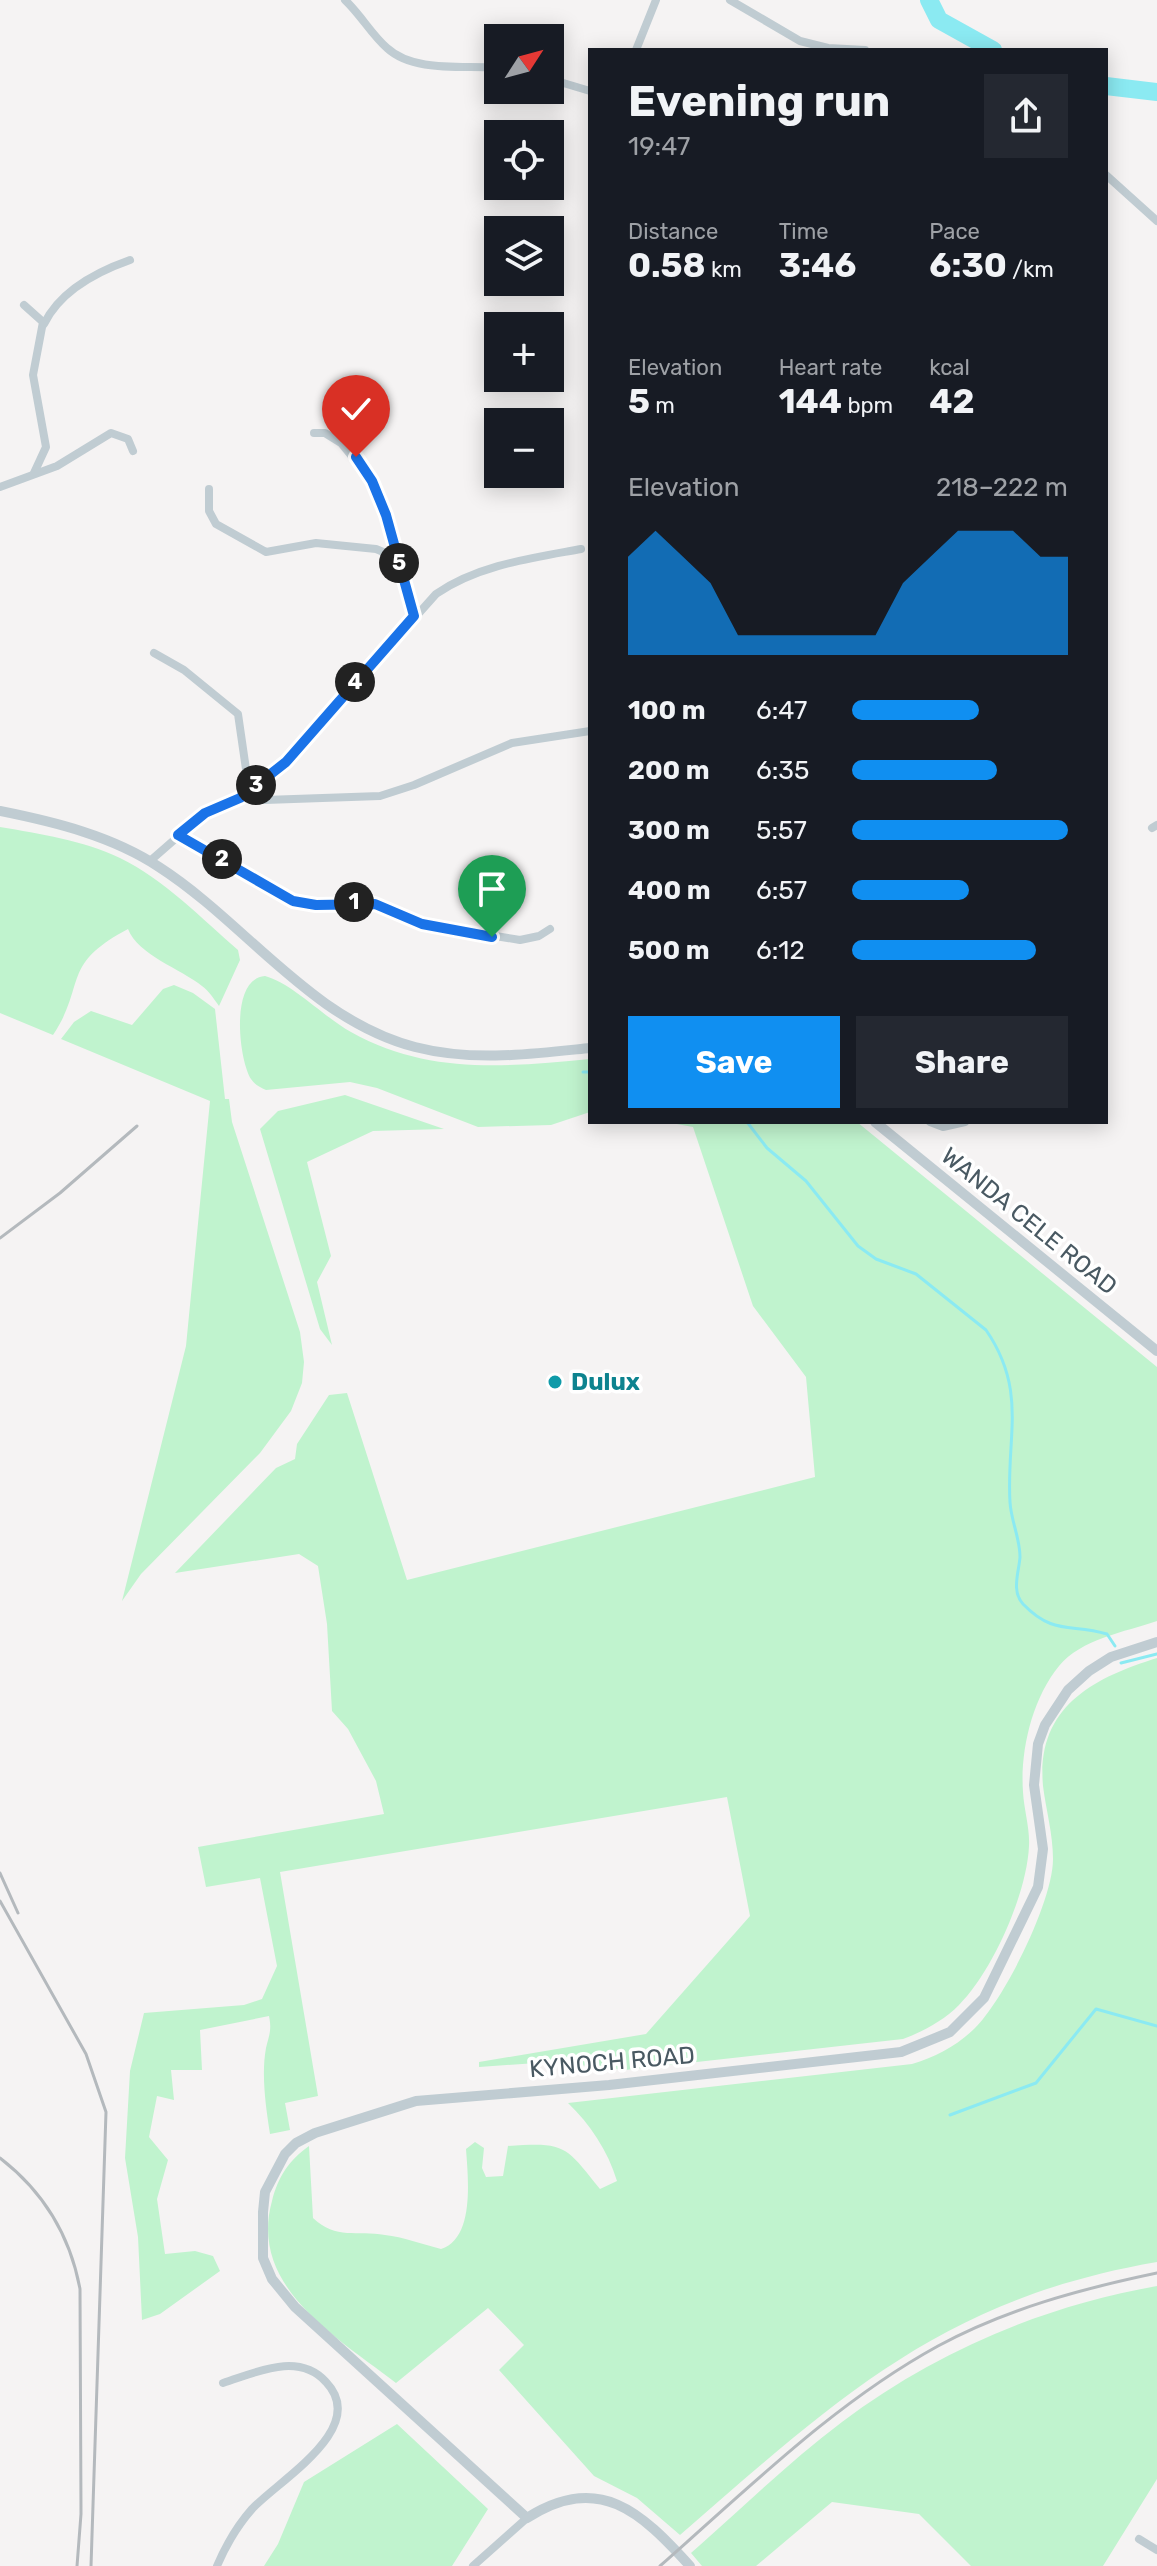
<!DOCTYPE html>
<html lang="en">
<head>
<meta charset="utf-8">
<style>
  body { margin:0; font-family:Rubik,sans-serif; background:#242831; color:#f1f3f6; height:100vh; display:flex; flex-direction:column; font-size:30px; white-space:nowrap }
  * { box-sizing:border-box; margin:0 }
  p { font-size:26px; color:#9ea1a6 }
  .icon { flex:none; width:44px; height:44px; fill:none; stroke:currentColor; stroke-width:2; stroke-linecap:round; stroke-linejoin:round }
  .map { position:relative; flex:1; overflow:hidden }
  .details { position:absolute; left:588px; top:48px; width:520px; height:1076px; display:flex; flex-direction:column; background:#171b24; border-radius:0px; box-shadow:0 4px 20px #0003 }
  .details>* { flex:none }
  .needle { width:52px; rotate:54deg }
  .tools { position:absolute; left:484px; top:24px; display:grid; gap:16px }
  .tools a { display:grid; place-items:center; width:80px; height:80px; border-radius:0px; background:#171b24; box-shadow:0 4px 20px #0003; font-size:40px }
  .pin { position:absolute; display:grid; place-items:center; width:68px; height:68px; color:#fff; margin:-82px -34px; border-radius:50% 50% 50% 0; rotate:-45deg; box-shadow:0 0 8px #0007 }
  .pin .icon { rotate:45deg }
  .km { position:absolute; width:40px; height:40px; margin:-20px; border-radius:50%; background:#222; color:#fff; font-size:22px; line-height:40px; text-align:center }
  .round { display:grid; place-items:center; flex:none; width:84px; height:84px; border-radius:0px; background:#242831 }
  .head { display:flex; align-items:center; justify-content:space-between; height:136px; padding:0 40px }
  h1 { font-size:44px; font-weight:700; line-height:60px }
  .figures { display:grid; grid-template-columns:repeat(3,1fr); gap:12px; height:136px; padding:8px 40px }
  .figures div { display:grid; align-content:center }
  .figures b { font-size:34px; font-weight:700 }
  .figures small { font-size:22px; font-weight:400 }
  .figures p { font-size:22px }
  .chart { height:224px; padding:16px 40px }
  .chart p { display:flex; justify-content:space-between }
  .chart svg { width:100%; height:144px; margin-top:8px; fill:#108ff1; opacity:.7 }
  .action { display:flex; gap:16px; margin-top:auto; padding:16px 40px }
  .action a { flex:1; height:92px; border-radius:0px; background:#108ff1; color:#fff; font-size:32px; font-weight:700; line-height:92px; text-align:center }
  .action a+a { background:#242831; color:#f1f3f6 }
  ul { padding:0 40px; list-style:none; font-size:26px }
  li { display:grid; grid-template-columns:128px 96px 1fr; align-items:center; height:60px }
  li i { height:20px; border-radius:10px; background:#108ff1 }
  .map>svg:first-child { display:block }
  .green { fill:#c0f3ce }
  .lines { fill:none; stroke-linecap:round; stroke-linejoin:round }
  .stream { stroke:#8beaf2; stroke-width:3 }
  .river { stroke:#8beaf2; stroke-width:18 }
  .minor { stroke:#c0ccd2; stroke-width:8 }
  .tertiary { stroke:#c0ccd2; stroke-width:10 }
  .rail { stroke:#b4b9bd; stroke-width:3 }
  .route-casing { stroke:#fff; stroke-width:16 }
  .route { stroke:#1a73e8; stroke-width:10 }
  .culture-dot { fill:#0f9aa8; stroke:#fff; stroke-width:3 }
  .labels { text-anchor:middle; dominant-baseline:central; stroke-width:7; stroke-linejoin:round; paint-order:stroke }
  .street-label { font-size:24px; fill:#495962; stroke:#fff }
  .culture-label { font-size:24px; font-weight:bold; fill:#0d838f; stroke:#fff; text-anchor:start }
</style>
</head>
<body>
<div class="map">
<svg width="1157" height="2566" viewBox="0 0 1157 2566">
  <rect width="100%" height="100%" fill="#f5f3f3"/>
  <g class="green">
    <path d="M0,827C41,834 82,840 120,858C164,879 202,919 238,950L240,960L219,1006C214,999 209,991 202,986C181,969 138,955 128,929C60,965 87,984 53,1035L0,1013Z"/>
    <path d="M265,976C292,983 325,1018 351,1032C428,1075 506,1067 590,1059V1112L551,1125L478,1127L377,1088L350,1082L266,1090C260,1087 255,1085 251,1079C239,1060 229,979 265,976Z"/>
    <polygon points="174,985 193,993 215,1009 225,1099 229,1099 232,1122 300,1332 304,1362 302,1383 291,1411 260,1453 141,1574 122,1601 186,1346 210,1101 61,1039 74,1022 91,1011 132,1025 163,989"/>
    <polygon points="345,1095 444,1129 373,1131 307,1162 331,1256 317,1282 332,1345 320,1329 260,1129 278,1111"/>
    <path d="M666,1122H857L1157,1367V1621C1125,1632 1081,1639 1059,1666C1032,1699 1020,1751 1023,1792C1024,1810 1030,1828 1029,1846C1027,1893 993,1971 959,2005C943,2021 924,2031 903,2039L625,2070L551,2062L479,2067V2062L646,2034L750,1916L727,1797L280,1872L318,2096L285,2103L290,2130L270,2134C266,2108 261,2075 266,2048C269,2035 272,2031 269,2016L200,2030L202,2070H171L174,2100L157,2096L149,2137L168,2160L157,2199L165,2254L195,2251L213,2256L220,2271L160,2314L142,2320L138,2237L125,2158L130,2071L144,2013L244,2005L262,1999L277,1966L260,1878L206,1887L198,1847L384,1814L376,1781L348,1729L332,1711L327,1624L318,1566L299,1554L175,1573L276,1468L295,1459L297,1444L329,1395L347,1393L407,1580L815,1477L806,1377L753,1306L693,1127Z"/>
    <path d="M1157,1658V2262C942,2299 838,2398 680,2535L637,2498L594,2476L499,2370L524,2345L488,2308L396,2383C338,2338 248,2287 272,2201C278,2177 289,2160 309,2146L313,2218C336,2240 357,2230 385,2235C403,2237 422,2244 441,2249C475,2238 468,2178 466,2149L475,2142L484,2148L482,2168L486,2177L503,2176L508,2146C565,2142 565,2145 600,2189L617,2181C608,2151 590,2124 568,2103L912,2064C935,2057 957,2046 975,2028C1005,1998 1053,1901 1053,1859C1053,1834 1046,1810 1043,1786C1036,1707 1093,1678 1157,1658Z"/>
    <path d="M1157,2286V2479L1103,2566H971L919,2514L832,2502L756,2566H702L691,2553C741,2509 789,2462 842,2422C935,2352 1043,2306 1157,2286Z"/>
    <polygon points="397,2424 488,2509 452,2566 264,2566 278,2544 304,2482"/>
  </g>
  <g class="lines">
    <g class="stream">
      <polyline points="583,1072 590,1072"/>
      <path d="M747,1122L767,1148L806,1181L858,1246L876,1259L916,1274L986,1330C1028,1391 1006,1437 1010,1502C1011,1521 1020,1538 1020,1557C1019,1572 1011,1591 1023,1604C1054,1636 1071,1623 1107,1634L1115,1646"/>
      <polyline points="1121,1663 1157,1654"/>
      <polyline points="950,2115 1036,2083 1096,2009 1157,2026"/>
    </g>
    <g class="river">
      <polyline points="929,0 939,20 993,50"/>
      <polyline points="1106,86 1157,92"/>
    </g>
    <g class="minor">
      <path d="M345,0C361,15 371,34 387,48C414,73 464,65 498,68"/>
      <polyline points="730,0 800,41 828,48 865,50"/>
      <polyline points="636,50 656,0"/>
      <polyline points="550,79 590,91"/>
      <polyline points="1106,175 1157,221"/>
      <polyline points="24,305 43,322 33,375 46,447 34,473"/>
      <path d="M44,324C60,291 96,272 130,260"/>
      <polyline points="314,433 325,433 341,443 372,481 394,540 414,616"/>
      <polyline points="0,487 57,466 111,433 128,439 133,451"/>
      <polyline points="209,489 209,511 216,524 266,552 316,543 376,549 398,558"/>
      <polyline points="154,653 184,670 238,714 249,790"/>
      <polyline points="240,798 265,800 380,796 414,785 512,743 590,731"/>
      <polyline points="1152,828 1157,825"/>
      <polyline points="178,835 280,896 304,904 375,904 422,924 520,940 539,936 550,929"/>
      <path d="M150,861L205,813L240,798L286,762L436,594C478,565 532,558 581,549"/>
      <polyline points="930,1122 943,1127 965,1122"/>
      <polyline points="1139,2539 1157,2550"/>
      <path d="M217,2566C226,2545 237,2526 252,2509C279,2480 370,2428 326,2382C298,2351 255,2373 223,2383"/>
      <polyline points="473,2566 527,2518"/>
    </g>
    <g class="tertiary">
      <path d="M0,811C55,822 112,836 159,867C246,923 311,1020 415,1047C473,1062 532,1054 590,1048"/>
      <polyline points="875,1122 1157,1351"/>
      <path d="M690,2566C641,2512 599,2472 527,2518L295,2307L272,2279L263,2258V2212L265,2192L285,2154L296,2143L315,2133L416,2101L609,2085L901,2052L950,2032L984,1998L1038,1887L1043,1849L1034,1785L1038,1744L1045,1725L1068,1690L1089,1671L1111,1657L1157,1642"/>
    </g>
    <g class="rail">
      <polyline points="0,1238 60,1193 137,1126"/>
      <polyline points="0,1873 18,1913"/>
      <polyline points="0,1901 86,2054 106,2112 91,2566"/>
      <path d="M0,2158C44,2192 70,2235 80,2289L81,2514L77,2566"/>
      <path d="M660,2566C749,2488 834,2403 938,2346C1006,2309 1081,2289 1157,2273"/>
    </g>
  </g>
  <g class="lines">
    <defs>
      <polyline id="route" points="356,457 372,481 386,515 414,616 286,762 240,798 205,813 178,835 293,901 316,905 375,904 422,924 492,937"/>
    </defs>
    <use href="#route" class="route-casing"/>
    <use href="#route" class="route"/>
  </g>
  <circle class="culture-dot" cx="555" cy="1382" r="8"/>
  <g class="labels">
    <g class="street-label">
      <text transform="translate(1029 1221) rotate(39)">WANDA CELE ROAD</text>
      <text transform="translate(612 2062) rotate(-5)">KYNOCH ROAD</text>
    </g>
    <g class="culture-label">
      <text x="571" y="1382">Dulux</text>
    </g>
  </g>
</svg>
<div class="tools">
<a><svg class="needle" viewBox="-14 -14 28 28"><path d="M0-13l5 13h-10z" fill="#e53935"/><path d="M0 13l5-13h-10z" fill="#9ea1a6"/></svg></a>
<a><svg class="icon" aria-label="locate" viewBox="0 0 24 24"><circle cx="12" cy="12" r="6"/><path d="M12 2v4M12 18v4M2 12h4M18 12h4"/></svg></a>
<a><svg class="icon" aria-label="layers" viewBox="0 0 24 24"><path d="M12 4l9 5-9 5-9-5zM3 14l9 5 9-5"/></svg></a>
<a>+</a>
<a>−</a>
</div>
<div class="pin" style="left:492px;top:937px;background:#1e9e55"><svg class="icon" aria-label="arrive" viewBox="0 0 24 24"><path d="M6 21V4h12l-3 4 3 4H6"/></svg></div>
<div class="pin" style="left:356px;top:457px;background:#d93025"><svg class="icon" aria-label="check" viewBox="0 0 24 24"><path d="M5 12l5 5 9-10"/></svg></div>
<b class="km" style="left:354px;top:902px">1</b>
<b class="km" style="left:222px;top:859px">2</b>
<b class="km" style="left:256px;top:785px">3</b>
<b class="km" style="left:355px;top:682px">4</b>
<b class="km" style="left:399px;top:563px">5</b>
<section class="details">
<div class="head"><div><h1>Evening run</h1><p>19:47</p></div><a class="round"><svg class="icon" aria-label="share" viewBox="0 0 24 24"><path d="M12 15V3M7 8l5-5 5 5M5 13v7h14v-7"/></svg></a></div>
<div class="figures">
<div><p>Distance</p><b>0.58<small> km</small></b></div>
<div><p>Time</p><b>3:46</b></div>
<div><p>Pace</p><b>6:30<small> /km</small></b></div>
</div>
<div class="figures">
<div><p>Elevation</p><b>5<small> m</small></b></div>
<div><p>Heart rate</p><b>144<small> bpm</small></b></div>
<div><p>kcal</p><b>42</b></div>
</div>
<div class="chart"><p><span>Elevation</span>218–222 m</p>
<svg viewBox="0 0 160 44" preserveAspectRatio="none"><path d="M0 44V14L10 6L20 14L30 22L40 38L50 38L60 38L70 38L80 38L90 38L100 22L110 14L120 6L130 6L140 6L150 14L160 14V44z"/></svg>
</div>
<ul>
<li><b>100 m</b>6:47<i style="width:59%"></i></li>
<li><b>200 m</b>6:35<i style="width:67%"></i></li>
<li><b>300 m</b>5:57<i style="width:100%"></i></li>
<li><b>400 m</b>6:57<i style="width:54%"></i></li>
<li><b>500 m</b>6:12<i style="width:85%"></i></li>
</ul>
<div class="action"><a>Save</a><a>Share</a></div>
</section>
</div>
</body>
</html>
